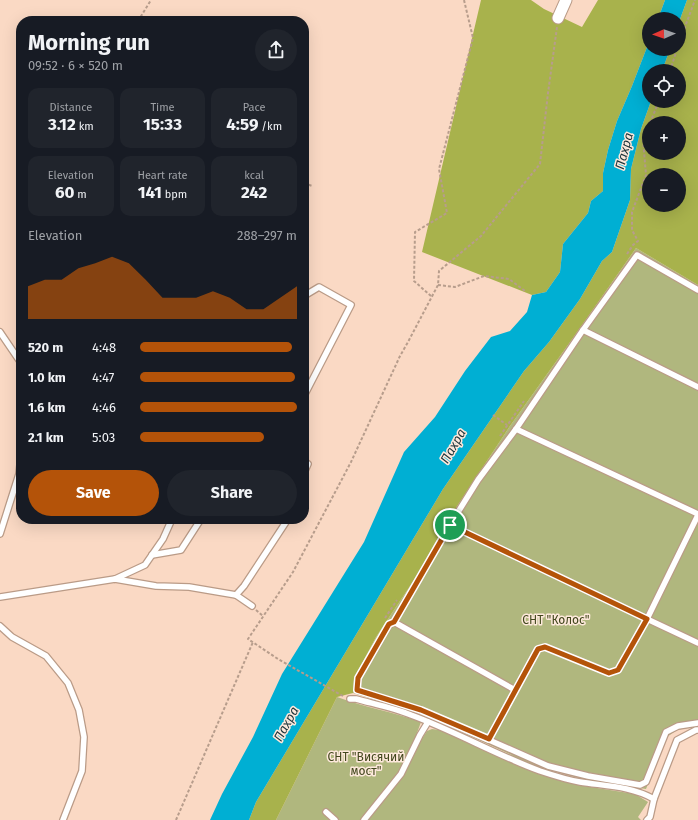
<!DOCTYPE html>
<html lang="en">
<head>
<meta charset="utf-8">
<style>
  body { margin:0; font-family:"Fira Sans",sans-serif; background:#20242c; color:#f1f3f6; height:100vh; display:flex; flex-direction:column; font-size:15px; white-space:nowrap }
  * { box-sizing:border-box; margin:0 }
  p { font-size:13px; color:#9ea1a6 }
  .icon { flex:none; width:22px; height:22px; fill:none; stroke:currentColor; stroke-width:2; stroke-linecap:round; stroke-linejoin:round }
  .map { position:relative; flex:1; overflow:hidden }
  .side { position:absolute; left:16px; top:16px; width:293px; height:508px; display:flex; flex-direction:column; background:#171b24; border-radius:16px; box-shadow:0 4px 16px #0002 }
  .side>* { flex:none }
  .needle { width:26px; rotate:268deg }
  .tools { position:absolute; left:642px; top:12px; display:grid; gap:8px }
  .tools a { display:grid; place-items:center; width:44px; height:44px; border-radius:50%; background:#171b24; box-shadow:0 4px 16px #0002; font-size:20px }
  .pin { position:absolute; display:grid; place-items:center; width:34px; height:34px; color:#fff; margin:-17px; border:2px solid #fff; border-radius:50%; box-shadow:0 1px 4px #0007 }
  .round { display:grid; place-items:center; flex:none; width:42px; height:42px; border-radius:21px; background:#20242c }
  .head { display:flex; align-items:center; justify-content:space-between; height:68px; padding:0 12px }
  h1 { font-size:22px; font-weight:700; line-height:30px }
  .figures { display:grid; grid-template-columns:repeat(3,1fr); gap:6px; height:68px; padding:4px 12px }
  .figures div { display:grid; align-content:center; border-radius:10px; background:#20242c; text-align:center }
  .figures b { font-size:17px; font-weight:700 }
  .figures small { font-size:11px; font-weight:400 }
  .figures p { font-size:11px }
  .chart { height:112px; padding:8px 12px }
  .chart p { display:flex; justify-content:space-between }
  .chart svg { width:100%; height:72px; margin-top:4px; fill:#b45309; opacity:.7 }
  .button { display:flex; gap:8px; margin-top:auto; padding:8px 12px }
  .button a { flex:1; height:46px; border-radius:24px; background:#b45309; color:#fff; font-size:16px; font-weight:700; line-height:46px; text-align:center }
  .button a+a { background:#20242c; color:#f1f3f6 }
  ul { padding:0 12px; list-style:none; font-size:13px }
  li { display:grid; grid-template-columns:64px 48px 1fr; align-items:center; height:30px }
  li i { height:10px; border-radius:5px; background:#b45309 }
  .map>svg:first-child { display:block }
  .green { fill:#b0b77e }
  .forest { fill:#a8b24c; fill-rule:evenodd }
  .water { fill:#00afd3 }
  .lines { fill:none; stroke-linecap:round; stroke-linejoin:round }
  .service-casing { stroke:#ba9b87; stroke-width:8 }
  .minor-casing { stroke:#ba9b87; stroke-width:13 }
  .path { stroke:#b79d8c; stroke-width:2; stroke-dasharray:3 2; stroke-linecap:butt }
  .service { stroke:#fff; stroke-width:5.5 }
  .minor { stroke:#fff; stroke-width:11 }
  .route-casing { stroke:#fff; stroke-width:8 }
  .route { stroke:#b45309; stroke-width:5 }
  .labels { text-anchor:middle; dominant-baseline:central; stroke-width:3; stroke-linejoin:round; paint-order:stroke }
  .park-label { font-size:12px; fill:#42471d; stroke:#fee9dc }
  .water-label { font-size:13px; font-style:italic; fill:#1c333a; stroke:#fee9dc }
</style>
</head>
<body>
<div class="map">
<svg width="698" height="820" viewBox="0 0 698 820">
  <rect width="100%" height="100%" fill="#fad9c4"/>
  <path class="green" d="M636,248L698,285V726L677,730L667,737L646,789L582,779L549,770L539,766L578,785L635,794L648,802L638,817L641,820H276L337,697C364,707 393,712 421,722L417,733L423,737L427,731L432,729L439,730L514,756L420,713L353,693L355,677L376,637L420,571L446,523L510,426L580,328Z"/>
  <g class="forest">
    <polygon points="481,0 531,0 544,9 582,27 598,0 665,0 658,19 649,19 649,42 632,86 617,121 608,150 603,173 603,191 591,201 588,213 563,244 560,272 546,292 532,295 422,252"/>
    <path d="M687,0H698V285L636,248L580,328L510,426L446,523L420,571L376,637L355,677L353,693L337,697L276,820H249L256,802L443,489L524,371L549,342L580,299L602,261L612,252L630,200L631,169L641,129L651,101H679V71H662L670,49H679V22ZM649,123H679V153H649ZM649,175H679V205H649Z"/>
  </g>
  <g class="water">
    <polygon points="665,0 687,0 679,22 679,19 658,19"/>
    <polygon points="649,42 649,49 670,49 662,71 649,71 649,101 651,101 641,129 631,169 630,200 612,252 602,261 580,299 549,342 524,371 443,489 256,802 249,820 210,820 222,794 253,737 282,674 364,542 404,452 435,417 465,371 491,337 510,331 527,312 532,295 546,292 560,272 563,244 588,213 591,201 603,191 603,173 608,150 617,121 632,86"/>
  </g>
  <g class="lines">
    <defs>
      <g id="service">
        <polyline points="698,290 637,255 583,330 516,429 478,480 450,525 394,622 389,625 358,678 357,690 421,710 548,766 588,776 640,785 646,782 666,732 678,726 698,723"/>
        <polyline points="304,296 319,287 351,305 304,396"/>
        <polyline points="583,330 698,387"/>
        <polyline points="0,332 21,363"/>
        <polyline points="516,429 698,514"/>
        <polyline points="304,461 308,464 304,473"/>
        <polyline points="450,525 647,619 698,643"/>
        <polyline points="0,534 19,474 21,456"/>
        <polyline points="152,555 181,550 201,519"/>
        <polyline points="115,579 145,565 163,539 172,519"/>
        <polyline points="236,595 244,586 288,519"/>
        <polyline points="0,597 115,579 156,586 189,587 236,595 252,606"/>
        <polyline points="394,622 515,690"/>
        <polyline points="0,626 12,637 46,656 68,683 79,710 84,737 82,771 63,820"/>
        <path d="M350,699H356C374,704 394,708 411,715C455,731 496,755 540,771C552,775 568,780 580,782C605,786 631,786 654,799"/>
        <polyline points="489,739 538,649 545,647 609,673 618,670 647,619 698,515"/>
        <polyline points="326,812 335,820"/>
        <polyline points="364,820 401,774 420,735 428,722"/>
        <polyline points="647,820 650,817 654,799 677,740 696,730 698,730"/>
      </g>
      <polyline id="minor" points="558,18 566,0"/>
    </defs>
    <use href="#service" class="service-casing"/>
    <use href="#minor" class="minor-casing"/>
    <g class="path">
      <polyline points="138,21 151,0"/>
      <polyline points="679,43 695,0"/>
      <polyline points="670,71 677,49"/>
      <polyline points="650,123 659,101"/>
      <polyline points="304,183 312,186"/>
      <polyline points="627,254 633,245 638,241 632,230 632,212 646,175 643,139 649,125"/>
      <polyline points="438,285 455,287 484,276 509,279 525,291"/>
      <polyline points="431,296 414,281 415,232 447,213 439,169 473,38 464,0"/>
      <polyline points="493,415 507,425"/>
      <polyline points="500,436 524,401"/>
      <polyline points="256,610 263,616"/>
      <polyline points="385,618 397,600"/>
      <polyline points="343,696 278,659 248,639 293,572 351,462 400,356 408,342 438,285 439,271 481,236 540,164 548,93 557,27"/>
      <polyline points="176,820 253,642"/>
    </g>
    <use href="#service" class="service"/>
    <use href="#minor" class="minor"/>
  </g>
  <g class="lines">
    <defs>
      <polygon id="route" points="450,525 647,619 618,670 609,673 545,647 538,649 489,739 421,710 357,690 358,678 389,624 394,622"/>
    </defs>
    <use href="#route" class="route-casing"/>
    <use href="#route" class="route"/>
  </g>
  <g class="labels">
    <g class="park-label">
      <text x="556" y="620">СНТ "Колос"</text>
      <text x="366" y="757">СНТ "Висячий<tspan x="366" dy="14">мост"</tspan></text>
    </g>
    <g class="water-label">
      <text transform="translate(624 151) rotate(-75)">Пахра</text>
      <text transform="translate(453 446) rotate(-60)">Пахра</text>
      <text transform="translate(286 724) rotate(-61)">Пахра</text>
    </g>
  </g>
</svg>
<div class="tools">
<a><svg class="needle" viewBox="-14 -14 28 28"><path d="M0-13l5 13h-10z" fill="#e53935"/><path d="M0 13l5-13h-10z" fill="#9ea1a6"/></svg></a>
<a><svg class="icon" aria-label="locate" viewBox="0 0 24 24"><circle cx="12" cy="12" r="6"/><path d="M12 2v4M12 18v4M2 12h4M18 12h4"/></svg></a>
<a>+</a>
<a>−</a>
</div>
<div class="pin" style="left:450px;top:525px;background:#1e9e55"><svg class="icon" aria-label="arrive" viewBox="0 0 24 24"><path d="M6 21V4h12l-3 4 3 4H6"/></svg></div>
<section class="side">
<div class="head"><div><h1>Morning run</h1><p>09:52 · 6 × 520 m</p></div><a class="round"><svg class="icon" aria-label="share" viewBox="0 0 24 24"><path d="M12 15V3M7 8l5-5 5 5M5 13v7h14v-7"/></svg></a></div>
<div class="figures">
<div><p>Distance</p><b>3.12<small> km</small></b></div>
<div><p>Time</p><b>15:33</b></div>
<div><p>Pace</p><b>4:59<small> /km</small></b></div>
</div>
<div class="figures">
<div><p>Elevation</p><b>60<small> m</small></b></div>
<div><p>Heart rate</p><b>141<small> bpm</small></b></div>
<div><p>kcal</p><b>242</b></div>
</div>
<div class="chart"><p><span>Elevation</span>288–297 m</p>
<svg viewBox="0 0 160 44" preserveAspectRatio="none"><path d="M0 44V24L10 20L20 20L30 13L40 10L50 6L60 10L70 20L80 31L90 31L100 31L110 27L120 31L130 38L140 38L150 31L160 24V44z"/></svg>
</div>
<ul>
<li><b>520 m</b>4:48<i style="width:97%"></i></li>
<li><b>1.0 km</b>4:47<i style="width:99%"></i></li>
<li><b>1.6 km</b>4:46<i style="width:100%"></i></li>
<li><b>2.1 km</b>5:03<i style="width:79%"></i></li>
</ul>
<div class="button"><a>Save</a><a>Share</a></div>
</section>
</div>
</body>
</html>
